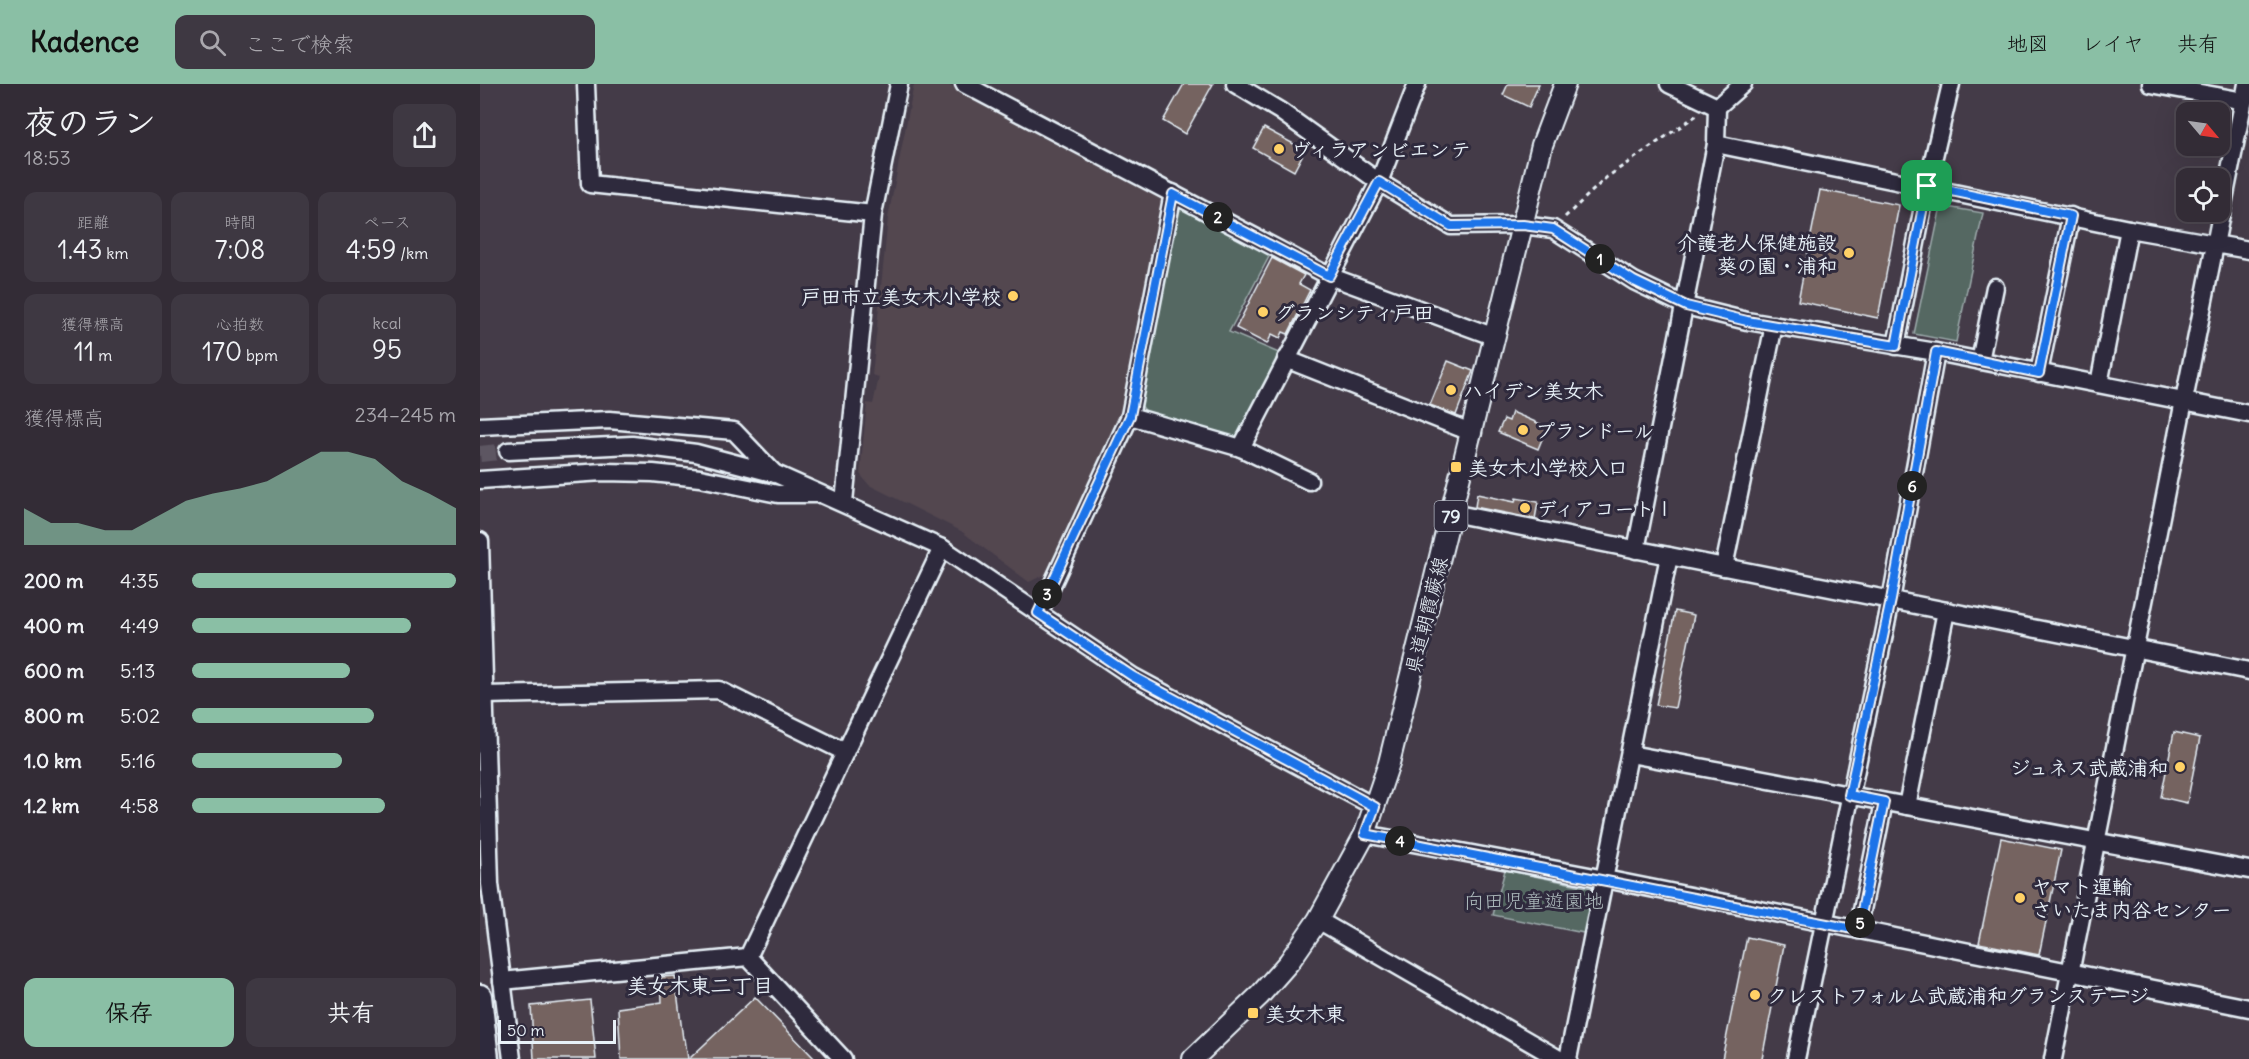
<!DOCTYPE html>
<html lang="ja">
<head>
<meta charset="utf-8">
<style>
  body { margin:0; font-family:Delius,"Klee One",sans-serif; background:#3e3842; color:#f1f3f6; height:100vh; display:flex; flex-direction:column; font-size:22px; white-space:nowrap }
  * { box-sizing:border-box; margin:0 }
  p { font-size:20px; color:#a9a7ad }
  .icon { flex:none; width:33px; height:33px; fill:none; stroke:currentColor; stroke-width:2; stroke-linecap:round; stroke-linejoin:round }
  .map { position:relative; flex:1; overflow:hidden }
  .drawer { display:flex; flex-direction:column; background:#332c36; width:480px }
  .drawer>* { flex:none }
  .needle { width:39px; rotate:119deg }
  .controls { position:absolute; left:1696px; top:18px; display:grid; gap:12px }
  .controls a { display:grid; place-items:center; width:54px; height:54px; border-radius:12px; background:#332c36; box-shadow:0 6px 24px #0002,0 0 0 2px #4e4851; font-size:30px }
  .scale { position:absolute; left:18px; bottom:15px; width:118px; box-sizing:border-box; padding-left:6px; border:3px solid #e8f1f8; border-top:0; font-size:16px; line-height:21px; white-space:nowrap; color:#e8f1f8; -webkit-text-stroke:4px #2f2a3d; paint-order:stroke }
  .pin { position:absolute; display:grid; place-items:center; width:51px; height:51px; color:#fff; margin:-26px; border-radius:12px; box-shadow:0 3px 9px #0006 }
  .km { position:absolute; width:30px; height:30px; margin:-15px; border-radius:50%; background:#222; color:#fff; font-size:16px; line-height:30px; text-align:center }
  .round { display:grid; place-items:center; flex:none; width:63px; height:63px; border-radius:12px; background:#3e3842 }
  .head { display:flex; align-items:center; justify-content:space-between; height:102px; padding:0 24px }
  h1 { font-size:33px; font-weight:600; line-height:45px }
  .stats { display:grid; grid-template-columns:repeat(3,1fr); gap:9px; height:102px; padding:6px 24px }
  .stats div { display:grid; align-content:center; border-radius:12px; background:#3e3842; text-align:center }
  .stats b { font-size:26px; font-weight:600 }
  .stats small { font-size:16px; font-weight:400 }
  .stats p { font-size:16px }
  .chart { height:168px; padding:12px 24px }
  .chart p { display:flex; justify-content:space-between }
  .chart svg { width:100%; height:108px; margin-top:6px; fill:#8abfa5; opacity:.7 }
  .primary-button { display:flex; gap:12px; margin-top:auto; padding:12px 24px }
  .primary-button a { flex:1; height:69px; border-radius:12px; background:#8abfa5; color:#111; font-size:24px; font-weight:600; line-height:69px; text-align:center }
  .primary-button a+a { background:#3e3842; color:#f1f3f6 }
  ul { padding:0 24px; list-style:none; font-size:20px }
  li { display:grid; grid-template-columns:96px 72px 1fr; align-items:center; height:45px }
  li i { height:15px; border-radius:8px; background:#8abfa5 }
  header { display:flex; align-items:center; gap:36px; box-sizing:border-box; height:84px; padding:0 30px; background:#8abfa5; color:#111 }
  header strong { font-size:28px }
  nav { display:flex; gap:33px; margin-inline-start:auto; font-size:21px }
  .search { width:420px; height:54px; background:#3e3842; display:flex; align-items:center; gap:15px; box-sizing:border-box; padding:0 21px; border-radius:12px; color:#a9a7ad; font-size:22px }
  main { display:flex; flex:1; min-height:0 }
  .map>svg:first-child { display:block }
  .built { fill:#524750 }
  .green { fill:#556862; stroke:#9eacad; stroke-width:1.5 }
  .building { fill:#746461; stroke:#e8f1f8; stroke-width:1.5 }
  .lines { fill:none; stroke-linecap:round; stroke-linejoin:round }
  .minor-tunnel { stroke:#5d5662; stroke-width:16; stroke-dasharray:16 8; stroke-linecap:butt }
  .minor-casing { stroke:#e8f1f8; stroke-width:21 }
  .major-casing { stroke:#e8f1f8; stroke-width:24 }
  .highway-casing { stroke:#e8f1f8; stroke-width:27 }
  .path { stroke:#e8f1f8; stroke-width:3; stroke-dasharray:4.5 4.5; stroke-linecap:butt }
  .minor { stroke:#2f2a3d; stroke-width:16 }
  .major { stroke:#2f2a3d; stroke-width:20 }
  .highway { stroke:#2f2a3d; stroke-width:22 }
  .route-casing { stroke:#fff; stroke-width:12 }
  .route { stroke:#1a73e8; stroke-width:8 }
  .poi-dot { fill:#ffd166; stroke:#2f2a3d; stroke-width:2 }
  .labels { text-anchor:middle; dominant-baseline:central; stroke-width:6; stroke-linejoin:round; paint-order:stroke }
  .shield { fill:#2f2a3d; stroke:#b0b5c0; stroke-width:1.5 }
  .shield-label { font-size:18px; font-weight:bold; fill:#e8f1f8 }
  .poi-label { font-size:20px; font-weight:bold; fill:#e8f1f8; stroke:#2f2a3d; text-anchor:start }
  .street-label { font-size:20px; fill:#e8f1f8; stroke:#2f2a3d }
  .park-label { font-size:20px; fill:#adbabc; stroke:#2f2a3d }
  .neighbourhood-label { font-size:21px; font-weight:bold; fill:#e8f1f8; stroke:#2f2a3d }
</style>
</head>
<body>
<header>
<strong>Kadence</strong>
<div class="search"><svg class="icon" aria-label="search" viewBox="0 0 24 24"><circle cx="10" cy="10" r="6"/><path d="M15 15l6 6"/></svg>ここで検索</div>
<nav><a>地図</a><a>レイヤ</a><a>共有</a></nav>
</header>
<main>
<section class="drawer">
<div class="head"><div><h1>夜のラン</h1><p>18:53</p></div><a class="round"><svg class="icon" aria-label="share" viewBox="0 0 24 24"><path d="M12 15V3M7 8l5-5 5 5M5 13v7h14v-7"/></svg></a></div>
<div class="stats">
<div><p>距離</p><b>1.43<small> km</small></b></div>
<div><p>時間</p><b>7:08</b></div>
<div><p>ペース</p><b>4:59<small> /km</small></b></div>
</div>
<div class="stats">
<div><p>獲得標高</p><b>11<small> m</small></b></div>
<div><p>心拍数</p><b>170<small> bpm</small></b></div>
<div><p>kcal</p><b>95</b></div>
</div>
<div class="chart"><p><span>獲得標高</span>234–245 m</p>
<svg viewBox="0 0 160 44" preserveAspectRatio="none"><path d="M0 44V29L10 35L20 35L30 38L40 38L50 32L60 26L70 23L80 21L90 18L100 12L110 6L120 6L130 9L140 18L150 23L160 29V44z"/></svg>
</div>
<ul>
<li><b>200 m</b>4:35<i style="width:100%"></i></li>
<li><b>400 m</b>4:49<i style="width:83%"></i></li>
<li><b>600 m</b>5:13<i style="width:60%"></i></li>
<li><b>800 m</b>5:02<i style="width:69%"></i></li>
<li><b>1.0 km</b>5:16<i style="width:57%"></i></li>
<li><b>1.2 km</b>4:58<i style="width:73%"></i></li>
</ul>
<div class="primary-button"><a>保存</a><a>共有</a></div>
</section>
<div class="map">
<svg width="1769" height="975" viewBox="0 0 1769 975">
  <rect width="100%" height="100%" fill="#443b48"/>
  <filter id="ink" filterUnits="userSpaceOnUse"><feTurbulence type="fractalNoise" baseFrequency=".0167" numOctaves="2"/><feDisplacementMap in="SourceGraphic" scale="12" xChannelSelector="R" yChannelSelector="G"/><feConvolveMatrix kernelMatrix="1 2 1 2 8 2 1 2 1" color-interpolation-filters="sRGB"/></filter>
  <g filter="url(#ink)">
    <polygon class="built" points="434,0 467,0 679,112 684,120 643,333 578,469 566,490 549,498 481,447 389,401 380,390 387,319 393,320 399,293 392,291 408,134"/>
    <g class="green">
      <polygon points="1461,122 1503,129 1476,258 1434,250"/>
      <polygon points="705,123 791,169 749,248 801,270 761,349 752,354 667,329 660,320 696,128"/>
      <polygon points="1025,786 1117,805 1109,850 1013,831"/>
    </g>
    <g class="building">
      <polygon points="704,0 733,0 705,50 683,37"/>
      <polygon points="1028,0 1059,0 1049,23 1023,11"/>
      <polygon points="784,44 825,66 814,87 773,64"/>
      <polygon points="1340,106 1419,121 1398,234 1318,217"/>
      <polygon points="792,174 824,191 819,200 830,206 808,250 803,248 800,254 792,250 787,260 756,244"/>
      <polygon points="968,277 993,287 976,331 950,321"/>
      <polygon points="1032,328 1067,343 1058,365 1018,348 1024,335 1029,337"/>
      <polygon points="997,410 1035,418 1036,414 1058,418 1055,435 995,423"/>
      <polygon points="1195,527 1214,531 1195,624 1176,621"/>
      <polygon points="1694,648 1720,654 1707,719 1681,713"/>
      <polygon points="1521,754 1581,766 1559,871 1499,859"/>
      <polygon points="1267,853 1304,861 1282,975 1242,975"/>
      <polygon points="195,892 203,955 205,955 208,975 141,975 138,924 182,918 181,893"/>
      <polygon points="275,913 335,975 209,975"/>
      <polygon points="110,916 116,975 54,975 51,922"/>
    </g>
    <g class="lines">
      <polyline class="minor-tunnel" points="0,370 28,367"/>
      <defs>
        <g id="minor">
          <polyline points="106,0 110,100 393,130"/>
          <polyline points="484,0 849,192 1015,253"/>
          <polyline points="755,0 800,27 899,98 971,142 1043,141 1073,145 1154,197 1206,222 1267,237 1456,268 1769,330"/>
          <polyline points="1189,0 1237,23 1263,0"/>
          <polyline points="1671,0 1764,17"/>
          <polyline points="1236,60 1649,145 1769,166"/>
          <polyline points="1416,262 1447,102 1471,0"/>
          <polyline points="806,275 993,349"/>
          <polyline points="1500,277 1515,203"/>
          <polyline points="1559,289 1591,132"/>
          <polyline points="1619,300 1649,145"/>
          <polyline points="650,332 761,364 899,98 937,0"/>
          <polyline points="0,342 129,336 254,347 295,390"/>
          <polyline points="761,364 829,397"/>
          <polyline points="28,367 152,361 216,369 296,390 462,464 652,592 895,723"/>
          <polyline points="0,396 123,388 173,389 220,394 298,410 337,410"/>
          <polyline points="364,418 393,130 419,0"/>
          <polyline points="972,429 1769,587"/>
          <polyline points="0,457 10,800 32,975"/>
          <polyline points="1156,466 1236,60 1237,23"/>
          <polyline points="1244,483 1294,241"/>
          <polyline points="559,529 650,332 693,109"/>
          <polyline points="5,611 239,606 365,668"/>
          <polyline points="1150,670 1769,786"/>
          <polyline points="1427,722 1466,527"/>
          <polyline points="885,750 1125,795 1769,924"/>
          <polyline points="838,836 1079,975"/>
          <polyline points="1378,846 1404,718"/>
          <polyline points="268,873 462,464"/>
          <polyline points="22,897 268,873 363,975"/>
          <polyline points="1088,975 1189,472"/>
          <polyline points="1316,975 1411,516 1456,268"/>
          <polyline points="1573,975 1767,0"/>
        </g>
        <polyline id="major" points="713,975 780,911 809,878 838,836 885,750 909,679 1062,61 1085,0"/>
        <polyline id="highway" points="0,912 7,975"/>
      </defs>
      <use href="#minor" class="minor-casing"/>
      <use href="#major" class="major-casing"/>
      <use href="#highway" class="highway-casing"/>
      <polyline class="path" points="1085,133 1127,93 1217,31"/>
      <use href="#minor" class="minor"/>
      <use href="#major" class="major"/>
      <use href="#highway" class="highway"/>
    </g>
  </g>
  <g class="lines" filter="url(#ink)">
    <defs>
      <polygon id="route" points="899,98 971,142 1043,141 1073,145 1154,197 1206,222 1267,237 1416,262 1447,102 1591,132 1559,289 1456,268 1411,516 1369,711 1404,718 1378,846 885,750 895,723 652,592 558,529 650,332 693,110 849,192"/>
    </defs>
    <use href="#route" class="route-casing"/>
    <use href="#route" class="route"/>
  </g>
  <g class="poi-dot">
    <circle cx="799" cy="65" r="6"/>
    <circle cx="1369" cy="169" r="6"/>
    <circle cx="533" cy="212" r="6"/>
    <circle cx="783" cy="228" r="6"/>
    <circle cx="971" cy="306" r="6"/>
    <circle cx="1043" cy="346" r="6"/>
    <rect x="970" y="377" width="12" height="12" rx="3"/>
    <circle cx="1045" cy="424" r="6"/>
    <circle cx="1700" cy="683" r="6"/>
    <circle cx="1540" cy="814" r="6"/>
    <circle cx="1275" cy="911" r="6"/>
    <rect x="767" y="923" width="12" height="12" rx="3"/>
  </g>
  <g class="labels">
    <rect class="shield" x="954.5" y="417" width="33" height="30" rx="4.5"/>
    <g class="shield-label">
      <text x="971" y="432">79</text>
    </g>
    <g class="poi-label">
      <text x="811" y="65">ヴィラアンビエンテ</text>
      <text x="1357" y="158" text-anchor="end">介護老人保健施設<tspan x="1357" dy="23">葵の園・浦和</tspan></text>
      <text x="521" y="212" text-anchor="end">戸田市立美女木小学校</text>
      <text x="795" y="228">グランシティ戸田</text>
      <text x="983" y="306">ハイデン美女木</text>
      <text x="1055" y="346">プランドール</text>
      <text x="988" y="383">美女木小学校入口</text>
      <text x="1057" y="424">ディアコートⅠ</text>
      <text x="1688" y="683" text-anchor="end">ジュネス武蔵浦和</text>
      <text x="1552" y="802">ヤマト運輸<tspan x="1552" dy="23">さいたま内谷センター</tspan></text>
      <text x="1287" y="911">クレストフォルム武蔵浦和グランステージ</text>
      <text x="785" y="929">美女木東</text>
    </g>
    <g class="street-label">
      <text transform="translate(946 531) rotate(-76)">県道朝霞蕨線</text>
    </g>
    <g class="park-label">
      <text x="1054" y="816">向田児童遊園地</text>
    </g>
    <g class="neighbourhood-label">
      <text x="220" y="901">美女木東二丁目</text>
    </g>
  </g>
</svg>
<div class="controls">
<a><svg class="needle" viewBox="-14 -14 28 28"><path d="M0-13l5 13h-10z" fill="#e53935"/><path d="M0 13l5-13h-10z" fill="#a9a7ad"/></svg></a>
<a><svg class="icon" aria-label="locate" viewBox="0 0 24 24"><circle cx="12" cy="12" r="6"/><path d="M12 2v4M12 18v4M2 12h4M18 12h4"/></svg></a>
</div>
<div class="scale">50 m</div>
<div class="pin" style="left:1447px;top:102px;background:#1e9e55"><svg class="icon" aria-label="arrive" viewBox="0 0 24 24"><path d="M6 21V4h12l-3 4 3 4H6"/></svg></div>
<b class="km" style="left:1120px;top:175px">1</b>
<b class="km" style="left:738px;top:133px">2</b>
<b class="km" style="left:567px;top:510px">3</b>
<b class="km" style="left:920px;top:757px">4</b>
<b class="km" style="left:1380px;top:839px">5</b>
<b class="km" style="left:1432px;top:402px">6</b>
</div>
</main>
</body>
</html>
